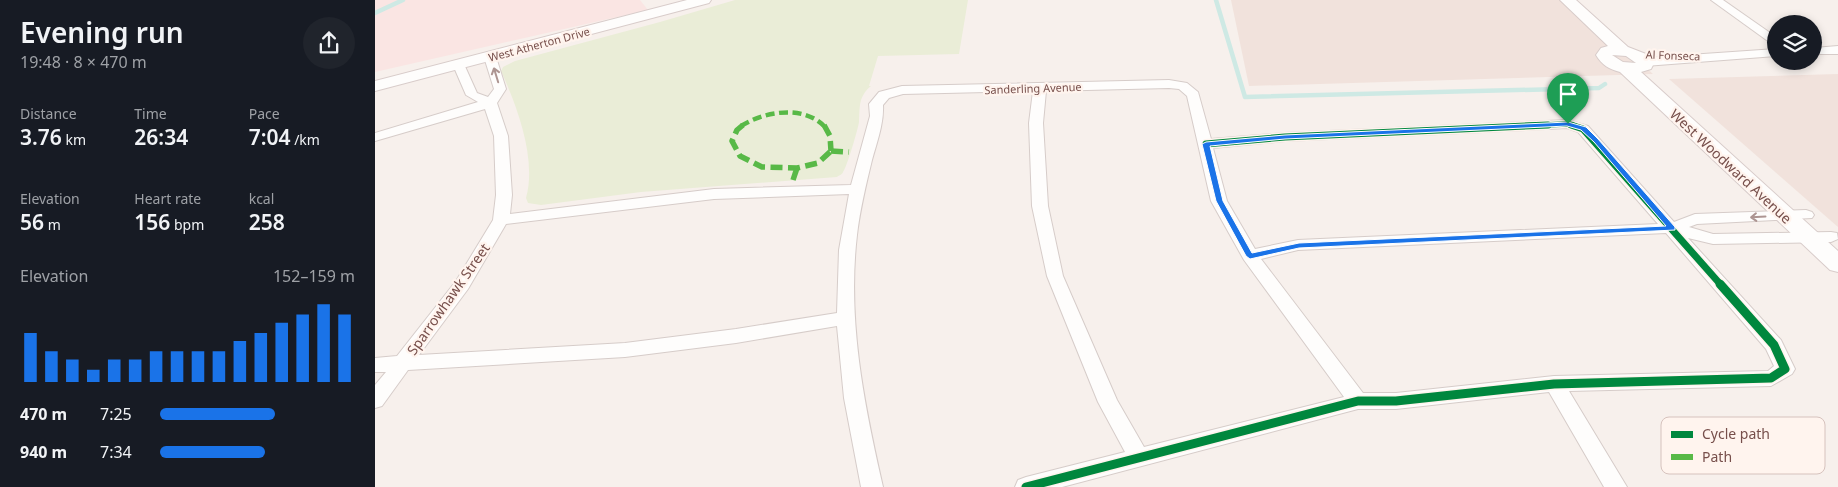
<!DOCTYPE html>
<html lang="en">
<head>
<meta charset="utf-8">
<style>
  body { margin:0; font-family:"Noto Sans",sans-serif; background:#20242c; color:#f1f3f6; height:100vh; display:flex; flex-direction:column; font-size:19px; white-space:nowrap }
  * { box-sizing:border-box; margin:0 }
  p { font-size:16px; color:#9ea1a6 }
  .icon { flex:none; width:28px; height:28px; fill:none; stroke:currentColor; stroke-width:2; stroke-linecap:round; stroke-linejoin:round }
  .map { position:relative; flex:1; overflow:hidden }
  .details { display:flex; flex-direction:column; background:#171b24; width:375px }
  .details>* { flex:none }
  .fabs { position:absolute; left:1392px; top:15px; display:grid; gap:10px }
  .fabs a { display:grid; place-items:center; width:55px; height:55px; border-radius:50%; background:#171b24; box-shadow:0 2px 8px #0003; font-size:25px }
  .pin { position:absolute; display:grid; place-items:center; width:42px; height:42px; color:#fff; margin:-51px -21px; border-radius:50% 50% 50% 0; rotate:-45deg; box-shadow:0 0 5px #0007 }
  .pin .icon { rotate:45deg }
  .round { display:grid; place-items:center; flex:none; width:52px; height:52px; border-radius:26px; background:#20242c }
  .headline { display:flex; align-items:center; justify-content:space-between; height:85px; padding:0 20px }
  h1 { font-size:28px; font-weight:600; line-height:38px }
  .metrics { display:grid; grid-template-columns:repeat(3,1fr); gap:8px; height:85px; padding:5px 20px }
  .metrics div { display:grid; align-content:center }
  .metrics b { font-size:21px; font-weight:600 }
  .metrics small { font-size:14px; font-weight:400 }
  .metrics p { font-size:14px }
  .chart { height:140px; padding:10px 20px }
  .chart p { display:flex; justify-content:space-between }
  .chart svg { width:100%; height:90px; margin-top:5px; stroke:#1a73e8; stroke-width:6 }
  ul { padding:0 20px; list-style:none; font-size:16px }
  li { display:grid; grid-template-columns:80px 60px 1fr; align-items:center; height:38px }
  li i { height:12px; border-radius:6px; background:#1a73e8 }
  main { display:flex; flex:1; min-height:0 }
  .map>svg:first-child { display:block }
  .residential { fill:#f1e2dc }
  .commercial { fill:#fae5e3 }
  .green { fill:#eaedd7 }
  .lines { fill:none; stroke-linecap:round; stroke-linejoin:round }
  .stream { stroke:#cee9e4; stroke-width:4.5 }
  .street-casing { stroke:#d6ccc9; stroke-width:2 }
  .secondary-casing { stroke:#d8ccca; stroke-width:2 }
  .street { fill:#fefdfc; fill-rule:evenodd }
  .secondary { fill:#fefdfc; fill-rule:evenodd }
  .quiet-far1 { stroke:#58b947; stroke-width:4.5; stroke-dasharray:9 4.5; stroke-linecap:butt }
  .quiet { stroke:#58b947; stroke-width:5.5; stroke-dasharray:12 5.5; stroke-linecap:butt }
  .cycleway-far2-casing { stroke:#fff4ee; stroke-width:8 }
  .cycleway-far1-casing { stroke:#fff4ee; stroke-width:10 }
  .cycleway-casing { stroke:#fff4ee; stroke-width:12 }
  .cycleway-far2 { stroke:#00873e; stroke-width:5.5 }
  .cycleway-far1 { stroke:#00873e; stroke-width:7 }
  .cycleway { stroke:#00873e; stroke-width:9 }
  .oneway { stroke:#ad9592 }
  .route { fill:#1a73e8; stroke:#fff; fill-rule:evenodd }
  .labels { text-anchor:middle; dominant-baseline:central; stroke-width:4.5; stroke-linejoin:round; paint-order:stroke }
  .far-street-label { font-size:11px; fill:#774f4b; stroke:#fff4ee }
  .street-label { font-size:14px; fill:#774f4b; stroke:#fff4ee }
  .key { fill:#fff4ee; stroke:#d6c2bd; stroke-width:1 }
  .key-label { font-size:14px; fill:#774f4b }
</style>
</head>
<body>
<main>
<section class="details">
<div class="headline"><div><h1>Evening run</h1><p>19:48 · 8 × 470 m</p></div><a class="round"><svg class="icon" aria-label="share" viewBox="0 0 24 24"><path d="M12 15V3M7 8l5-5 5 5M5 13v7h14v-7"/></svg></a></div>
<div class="metrics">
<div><p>Distance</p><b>3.76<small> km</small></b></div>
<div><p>Time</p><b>26:34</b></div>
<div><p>Pace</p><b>7:04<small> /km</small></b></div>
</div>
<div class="metrics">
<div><p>Elevation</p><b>56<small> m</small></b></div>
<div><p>Heart rate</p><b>156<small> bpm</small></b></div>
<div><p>kcal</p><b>258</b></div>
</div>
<div class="chart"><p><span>Elevation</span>152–159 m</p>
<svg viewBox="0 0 160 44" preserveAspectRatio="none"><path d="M5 44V20M15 44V29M25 44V33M35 44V38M45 44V33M55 44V33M65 44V29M75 44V29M85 44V29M95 44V29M105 44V24M115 44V20M125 44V15M135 44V11M145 44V6M155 44V11"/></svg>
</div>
<ul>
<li><b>470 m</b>7:25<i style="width:59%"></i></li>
<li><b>940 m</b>7:34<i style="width:54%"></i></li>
</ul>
</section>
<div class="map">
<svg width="1463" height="487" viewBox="0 0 1463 487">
  <rect width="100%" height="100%" fill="#f7f0ec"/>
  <g class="residential">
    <polygon points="856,0 1197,0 1278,74 874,86"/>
    <polygon points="1463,74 1463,227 1294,79"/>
  </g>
  <polygon class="commercial" points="0,0 265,0 273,10 0,72"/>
  <path class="green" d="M360,0H593L584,54L503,56L494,86H496C483,97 485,107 484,122C483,129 472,167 468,172C468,174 463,176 462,177L266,192L166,205L153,203L151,198C162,159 142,106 126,71L128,67L140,61L285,22Z"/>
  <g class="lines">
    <g class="stream">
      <polyline points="841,0 870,97 1224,88 1230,84"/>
      <polyline points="0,13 28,0"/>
    </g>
    <defs>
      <g id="street">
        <polygon points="1336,0 1348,0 1401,37 1401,45 1397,44"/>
        <polygon points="1463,46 1463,54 1439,54 1439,48"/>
        <polygon points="1401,49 1401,56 1270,66 1264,62 1270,58"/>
        <path d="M115,53L121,57L131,89L122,103L133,136L137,195L135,214L339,189L476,185L495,116L494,104L504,92L527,86L794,80L812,83L823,92L836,139L910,133L1193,120L1213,126L1299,222L1320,214L1431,210L1437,212L1439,215L1437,218L1322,224L1314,227L1338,234L1456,232L1462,233L1463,239L1456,242L1338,244L1313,238L1406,340L1420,369L1417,374L1396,386L1194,391L1252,487H1229L1174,392L1021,409H983L687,487H640L643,480L651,477L750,452L723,402L672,276L657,206L654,123L658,91L528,94L514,98L508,105C509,123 502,142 497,160C491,185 485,209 482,235C472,320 489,404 508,487H486L469,398L462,326L361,343L250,357L33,370L7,406L0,408V385L11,372H0V358L22,356L81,281L118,220L121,195L119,136L110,109L0,141V133L103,102L91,95L78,65L80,62H88L102,93L113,97L119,89L109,57ZM794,88L804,89L812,96L836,201L869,260L969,397L769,447L742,400L688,276L673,206L668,123L671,91ZM1192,128L1203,132L1283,224L923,240L880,249L852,201L838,148L910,141ZM474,194L464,250L462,313L361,329L250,343L44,355L93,289L131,224L339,199ZM1291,233L1391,349L1399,366L1393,371L1179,376L1021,393H988L886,259L923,250Z"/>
      </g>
      <g id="secondary">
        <polygon points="312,0 336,0 334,3 0,91 0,81"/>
        <path d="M1185,0H1201L1253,47L1271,54L1278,65L1276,69L1266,72L1463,251V272L1455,270L1245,72C1234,69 1227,65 1221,55L1226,48L1233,46ZM1237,55L1251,56L1261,63L1248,62Z"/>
      </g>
    </defs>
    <use href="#street" class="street-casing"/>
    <use href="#secondary" class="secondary-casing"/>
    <use href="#street" class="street"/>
    <use href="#secondary" class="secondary"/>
    <path class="quiet-far1" d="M366,126C390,111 428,105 449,126"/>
    <g class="quiet">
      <polyline points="368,125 362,130 357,141 365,156 387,167 422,168 443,163 456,151"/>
      <polyline points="449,125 455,136 456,151"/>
      <polyline points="456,151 474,152"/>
      <polyline points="418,180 422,168"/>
    </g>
    <defs>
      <polyline id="cycleway-far2" points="1146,126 1193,124 1200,126"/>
      <g id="cycleway-far1">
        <polyline points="1196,125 1208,129 1346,285"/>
        <polyline points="831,144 910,137 1173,125"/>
      </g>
      <polyline id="cycleway" points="651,487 983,401 1021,401 1179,384 1396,378 1410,369 1399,345 1345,284"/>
    </defs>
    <use href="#cycleway-far2" class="cycleway-far2-casing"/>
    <use href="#cycleway-far1" class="cycleway-far1-casing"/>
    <use href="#cycleway" class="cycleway-casing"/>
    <use href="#cycleway-far2" class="cycleway-far2"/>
    <use href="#cycleway-far1" class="cycleway-far1"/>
    <use href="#cycleway" class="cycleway"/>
  </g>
  <defs><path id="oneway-shaft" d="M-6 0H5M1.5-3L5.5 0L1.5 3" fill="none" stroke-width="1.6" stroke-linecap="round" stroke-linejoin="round" transform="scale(1.25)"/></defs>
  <g class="oneway">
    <use href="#oneway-shaft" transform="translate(121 75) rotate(-107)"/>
    <use href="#oneway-shaft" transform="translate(1383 217) rotate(177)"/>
  </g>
  <path class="route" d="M1193,122L1211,127L1223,139L1300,227V230L924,248L875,259L871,256L841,201L827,144L831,142L910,135ZM1192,126L1206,130L1219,142L1291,226L924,243L877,253L848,201L835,146L910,139Z"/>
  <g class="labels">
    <g class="far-street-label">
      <text transform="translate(164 44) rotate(-15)">West Atherton Drive</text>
      <text transform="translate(1298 55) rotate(2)">Al Fonseca</text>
      <text transform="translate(658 88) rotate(-2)">Sanderling Avenue</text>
    </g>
    <g class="street-label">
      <text transform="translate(1356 166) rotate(43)">West Woodward Avenue</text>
      <text transform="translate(73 299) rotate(-55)">Sparrowhawk Street</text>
    </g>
  </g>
  <rect x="1286" y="417" width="164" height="57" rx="8" class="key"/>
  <rect x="1296" y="431" width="22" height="7" fill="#00873e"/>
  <rect x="1296" y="454" width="22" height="6" fill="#58b947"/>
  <g class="key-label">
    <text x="1327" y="439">Cycle path</text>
    <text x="1327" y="462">Path</text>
  </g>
</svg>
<div class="fabs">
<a><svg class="icon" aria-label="layers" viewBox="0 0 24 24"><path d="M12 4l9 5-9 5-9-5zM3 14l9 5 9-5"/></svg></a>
</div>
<div class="pin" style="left:1193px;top:124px;background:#1e9e55"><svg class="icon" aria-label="arrive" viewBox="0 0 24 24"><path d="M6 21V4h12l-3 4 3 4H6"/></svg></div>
</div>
</main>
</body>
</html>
